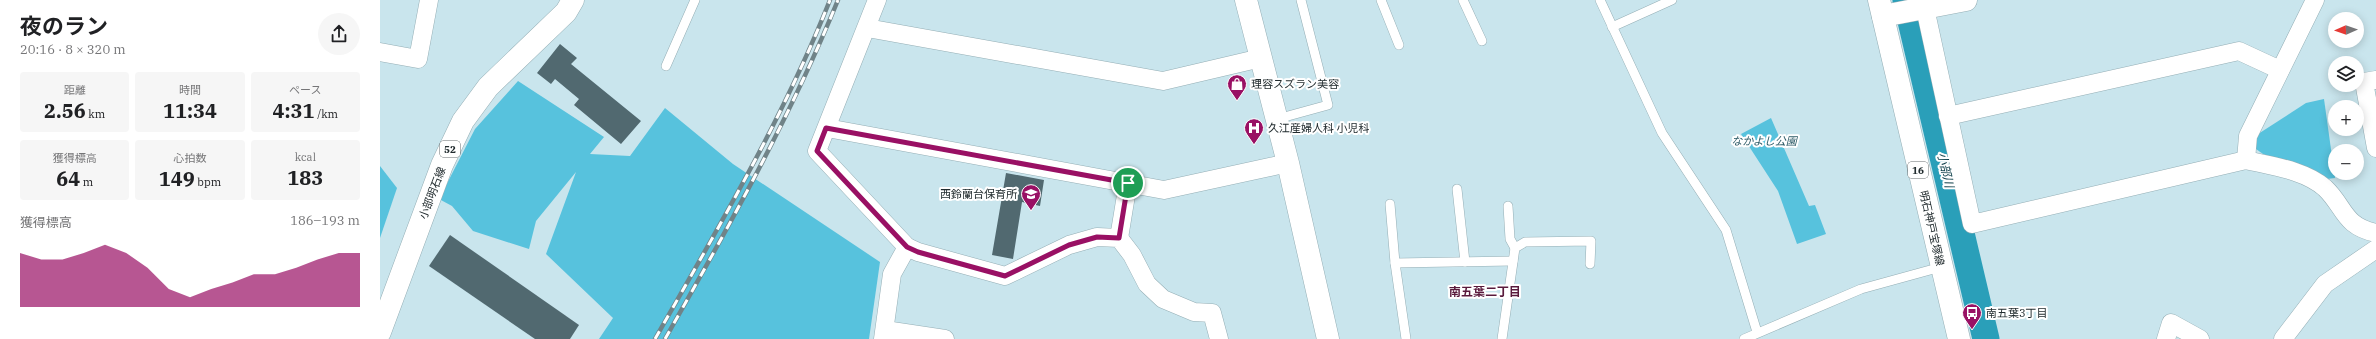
<!DOCTYPE html>
<html lang="ja">
<head>
<meta charset="utf-8">
<style>
  body { margin:0; font-family:"IBM Plex Serif","Noto Sans JP",serif; background:#f6f6f6; color:#202124; height:100vh; display:flex; flex-direction:column; font-size:15px; white-space:nowrap }
  * { box-sizing:border-box; margin:0 }
  p { font-size:13px; color:#757577 }
  .icon { flex:none; width:22px; height:22px; fill:none; stroke:currentColor; stroke-width:2; stroke-linecap:round; stroke-linejoin:round }
  .map { position:relative; flex:1; overflow:hidden }
  .panel { display:flex; flex-direction:column; background:#fff; width:380px }
  .panel>* { flex:none }
  .needle { width:26px; rotate:268deg }
  .controls { position:absolute; left:1948px; top:12px; display:grid; gap:8px }
  .controls a { display:grid; place-items:center; width:36px; height:36px; border-radius:50%; background:#fff; box-shadow:0 2px 10px #0003; font-size:20px }
  .pin { position:absolute; display:grid; place-items:center; width:34px; height:34px; color:#fff; margin:-17px; border:2px solid #fff; border-radius:50%; box-shadow:0 1px 4px #0007 }
  .round { display:grid; place-items:center; flex:none; width:42px; height:42px; border-radius:21px; background:#f6f6f6 }
  .summary { display:flex; align-items:center; justify-content:space-between; height:68px; padding:0 20px }
  h1 { font-size:22px; font-weight:700; line-height:30px }
  .metrics { display:grid; grid-template-columns:repeat(3,1fr); gap:6px; height:68px; padding:4px 20px }
  .metrics div { display:grid; align-content:center; border-radius:4px; background:#f6f6f6; text-align:center }
  .metrics b { font-size:20px; font-weight:700 }
  .metrics small { font-size:11px; font-weight:400 }
  .metrics p { font-size:11px }
  .chart { height:112px; padding:8px 20px }
  .chart p { display:flex; justify-content:space-between }
  .chart svg { width:100%; height:72px; margin-top:4px; fill:#991064; opacity:.7 }
  main { display:flex; flex:1; min-height:0 }
  .map>svg:first-child { display:block }
  .green { fill:#57c2dd }
  .lines { fill:none; stroke-linecap:round; stroke-linejoin:round }
  .river { stroke:#2a9fb9; stroke-width:27 }
  .building { fill:#516970 }
  .service-casing { stroke:#94aeb5; stroke-width:10 }
  .minor-casing { stroke:#94aeb5; stroke-width:19 }
  .tertiary-casing { stroke:#94aeb5; stroke-width:23 }
  .primary-casing { stroke:#94aeb5; stroke-width:23 }
  .service { stroke:#fff; stroke-width:9 }
  .minor { stroke:#fff; stroke-width:18 }
  .tertiary { stroke:#fff; stroke-width:22 }
  .primary { stroke:#fff; stroke-width:22 }
  .rail-casing { stroke:#708388; stroke-width:4.5 }
  .rail { stroke:#fff; stroke-width:3; stroke-dasharray:9; stroke-linecap:butt }
  .route-casing { stroke:#fff; stroke-width:8 }
  .route { stroke:#991064; stroke-width:5 }
  .labels { text-anchor:middle; dominant-baseline:central; stroke-width:4; stroke-linejoin:round; paint-order:stroke }
  .shield { fill:#fff; stroke:#646b6d; stroke-width:1 }
  .shield-label { font-size:10px; font-weight:bold; fill:#222c2f }
  .poi-label { font-size:11px; fill:#222c2f; stroke:#fff; text-anchor:start }
  .park-label { font-size:11px; font-style:italic; fill:#2d5b67; stroke:#fff }
  .street-label { font-size:11px; fill:#222c2f; stroke:#fff }
  .water-label { font-size:12px; font-style:italic; fill:#0f404b; stroke:#fff }
  .neighbourhood-label { font-size:12px; font-weight:bold; fill:#591a3c; stroke:#fff }
</style>
</head>
<body>
<main>
<section class="panel">
<div class="summary"><div><h1>夜のラン</h1><p>20:16 · 8 × 320 m</p></div><a class="round"><svg class="icon" aria-label="share" viewBox="0 0 24 24"><path d="M12 15V3M7 8l5-5 5 5M5 13v7h14v-7"/></svg></a></div>
<div class="metrics">
<div><p>距離</p><b>2.56<small> km</small></b></div>
<div><p>時間</p><b>11:34</b></div>
<div><p>ペース</p><b>4:31<small> /km</small></b></div>
</div>
<div class="metrics">
<div><p>獲得標高</p><b>64<small> m</small></b></div>
<div><p>心拍数</p><b>149<small> bpm</small></b></div>
<div><p>kcal</p><b>183</b></div>
</div>
<div class="chart"><p><span>獲得標高</span>186–193 m</p>
<svg viewBox="0 0 160 44" preserveAspectRatio="none"><path d="M0 44V11L10 15L20 15L30 11L40 6L50 11L60 20L70 33L80 38L90 33L100 29L110 24L120 24L130 20L140 15L150 11L160 11V44z"/></svg>
</div>
</section>
<div class="map">
<svg width="1996" height="339" viewBox="0 0 1996 339">
  <rect width="100%" height="100%" fill="#c9e5ed"/>
  <g class="green">
    <polygon points="138,81 224,137 210,154 250,156 285,108 353,164 500,262 489,339 219,339 233,318 166,254 196,172 156,221 149,249 93,231 72,206 59,199 95,129"/>
    <polygon points="1944,99 1955,178 1947,179 1883,154 1876,149 1875,136 1926,103"/>
    <polygon points="1391,118 1429,206 1435,205 1446,234 1417,244 1398,191 1361,134"/>
    <polygon points="0,166 17,188 0,238"/>
  </g>
  <g class="lines">
    <polyline class="river" points="1526,0 1606,339"/>
  </g>
  <g class="building">
    <polygon points="180,44 197,58 191,64 261,121 241,144 194,105 199,99 175,79 171,84 157,73"/>
    <polygon points="626,173 664,180 660,206 642,202 633,259 612,255"/>
    <polygon points="70,235 199,325 190,339 155,339 49,266"/>
  </g>
  <g class="lines">
    <defs>
      <g id="service">
        <polyline points="1001,0 1019,45"/>
        <polyline points="1083,0 1102,41"/>
        <polyline points="1220,0 1282,133 1346,230 1377,332"/>
        <polyline points="1232,27 1292,0"/>
        <polyline points="286,66 315,0"/>
        <polyline points="897,119 948,105 921,0"/>
        <polyline points="1077,189 1085,262"/>
        <polyline points="1010,204 1015,263 1026,339"/>
        <polyline points="1128,206 1130,239 1135,248"/>
        <polyline points="1015,263 1133,261"/>
        <polyline points="1122,339 1135,248 1145,242 1211,241 1210,264"/>
        <polyline points="1364,339 1481,289 1561,267"/>
      </g>
      <g id="minor">
        <polyline points="497,0 437,151 527,247 512,274 503,339"/>
        <path d="M1545,8L1592,224L1866,160C1891,166 1925,170 1945,188C1965,207 1963,226 1996,233"/>
        <polyline points="487,28 783,81 881,58"/>
        <polyline points="0,52 38,59 49,0"/>
        <polyline points="1996,80 1984,82 1996,148"/>
        <polyline points="1568,116 1859,51 1900,70"/>
        <polyline points="447,128 784,190 908,163"/>
        <polyline points="1866,160 1868,136 1935,0"/>
        <polyline points="739,238 748,183"/>
        <polyline points="527,247 538,252 625,276 689,245 717,237 739,238 752,255 767,284 783,299 814,312 832,313 839,339"/>
        <polyline points="505,330 565,339"/>
        <polyline points="1786,339 1791,323 1820,339"/>
        <polyline points="1903,339 1945,284 1996,249"/>
      </g>
      <g id="tertiary">
        <polyline points="866,0 908,163 948,339"/>
        <polyline points="1503,16 1586,0"/>
      </g>
      <g id="primary">
        <polyline points="1499,0 1579,339"/>
        <polyline points="0,332 62,165 83,121 108,87 186,12 193,0"/>
      </g>
    </defs>
    <use href="#service" class="service-casing"/>
    <use href="#minor" class="minor-casing"/>
    <use href="#tertiary" class="tertiary-casing"/>
    <use href="#primary" class="primary-casing"/>
    <use href="#service" class="service"/>
    <use href="#minor" class="minor"/>
    <use href="#tertiary" class="tertiary"/>
    <use href="#primary" class="primary"/>
    <defs>
      <g id="rail">
        <path d="M275,339C338,228 403,119 450,0"/>
        <path d="M285,339C348,228 410,118 458,0"/>
      </g>
    </defs>
    <use href="#rail" class="rail-casing"/>
    <use href="#rail" class="rail"/>
  </g>
  <g class="lines">
    <defs>
      <polygon id="route" points="446,128 748,183 739,238 717,237 689,245 625,276 538,252 527,247 437,151"/>
    </defs>
    <use href="#route" class="route-casing"/>
    <use href="#route" class="route"/>
  </g>
  <defs>
    <symbol id="shop-pin" viewBox="-11 -11 22 30"><path d="M0 17L-7.5 6A9.5 9.5 0 1 1 7.5 6Z" fill="#991064" stroke="#fff"/><path d="M-5-2.5h2.3a2.7 3.5 0 0 1 5.4 0H5L5.5 6h-11ZM-1.5-2.5h3a1.5 2.3 0 0 0-3 0Z" fill="#fff"/></symbol>
    <symbol id="hospital-pin" viewBox="-11 -11 22 30"><path d="M0 17L-7.5 6A9.5 9.5 0 1 1 7.5 6Z" fill="#991064" stroke="#fff"/><path d="M-5-5h3v3.5h4V-5h3V5h-3V1.5h-4V5h-3Z" fill="#fff"/></symbol>
    <symbol id="school-pin" viewBox="-11 -11 22 30"><path d="M0 17L-7.5 6A9.5 9.5 0 1 1 7.5 6Z" fill="#991064" stroke="#fff"/><path d="M0-5L7-2L0 1L-7-2ZM-4 1L0 2.5L4 1V4Q0 6-4 4Z" fill="#fff"/></symbol>
    <symbol id="bus-pin" viewBox="-11 -11 22 30"><path d="M0 17L-7.5 6A9.5 9.5 0 1 1 7.5 6Z" fill="#991064" stroke="#fff"/><path d="M-5-6H5V4H4V6H2V4H-2V6H-4V4H-5ZM-3.5-4V0h7V-4ZM-3.5 1.2v1.5H-2V1.2ZM2 1.2v1.5H3.5V1.2Z" fill="#fff"/></symbol>
  </defs>
  <g fill-rule="evenodd">
    <use href="#shop-pin" x="846" y="73" width="22" height="30"/>
    <use href="#hospital-pin" x="863" y="117" width="22" height="30"/>
    <use href="#school-pin" x="640" y="183" width="22" height="30"/>
    <use href="#bus-pin" x="1581" y="302" width="22" height="30"/>
  </g>
  <g class="labels">
    <g class="shield">
      <rect x="60" y="141" width="20" height="16" rx="3"/>
      <rect x="1528" y="162" width="20" height="16" rx="3"/>
    </g>
    <g class="shield-label">
      <text x="70" y="149">52</text>
      <text x="1538" y="170">16</text>
    </g>
    <g class="poi-label">
      <text x="871" y="84">理容スズラン美容</text>
      <text x="888" y="128">久江産婦人科 小児科</text>
      <text x="637" y="194" text-anchor="end">西鈴蘭台保育所</text>
      <text x="1606" y="313">南五葉3丁目</text>
    </g>
    <g class="park-label">
      <text x="1384" y="141">なかよし公園</text>
    </g>
    <g class="street-label">
      <text transform="translate(52 193) rotate(-69)">小部明石線</text>
      <text transform="translate(1552 228) rotate(77)">明石神戸宝塚線</text>
    </g>
    <g class="water-label">
      <text transform="translate(1566 170) rotate(77)">小部川</text>
    </g>
    <g class="neighbourhood-label">
      <text x="1105" y="291">南五葉二丁目</text>
    </g>
  </g>
</svg>
<div class="controls">
<a><svg class="needle" viewBox="-14 -14 28 28"><path d="M0-13l5 13h-10z" fill="#e53935"/><path d="M0 13l5-13h-10z" fill="#757577"/></svg></a>
<a><svg class="icon" aria-label="layers" viewBox="0 0 24 24"><path d="M12 4l9 5-9 5-9-5zM3 14l9 5 9-5"/></svg></a>
<a>+</a>
<a>−</a>
</div>
<div class="pin" style="left:748px;top:183px;background:#1e9e55"><svg class="icon" aria-label="arrive" viewBox="0 0 24 24"><path d="M6 21V4h12l-3 4 3 4H6"/></svg></div>
</div>
</main>
</body>
</html>
